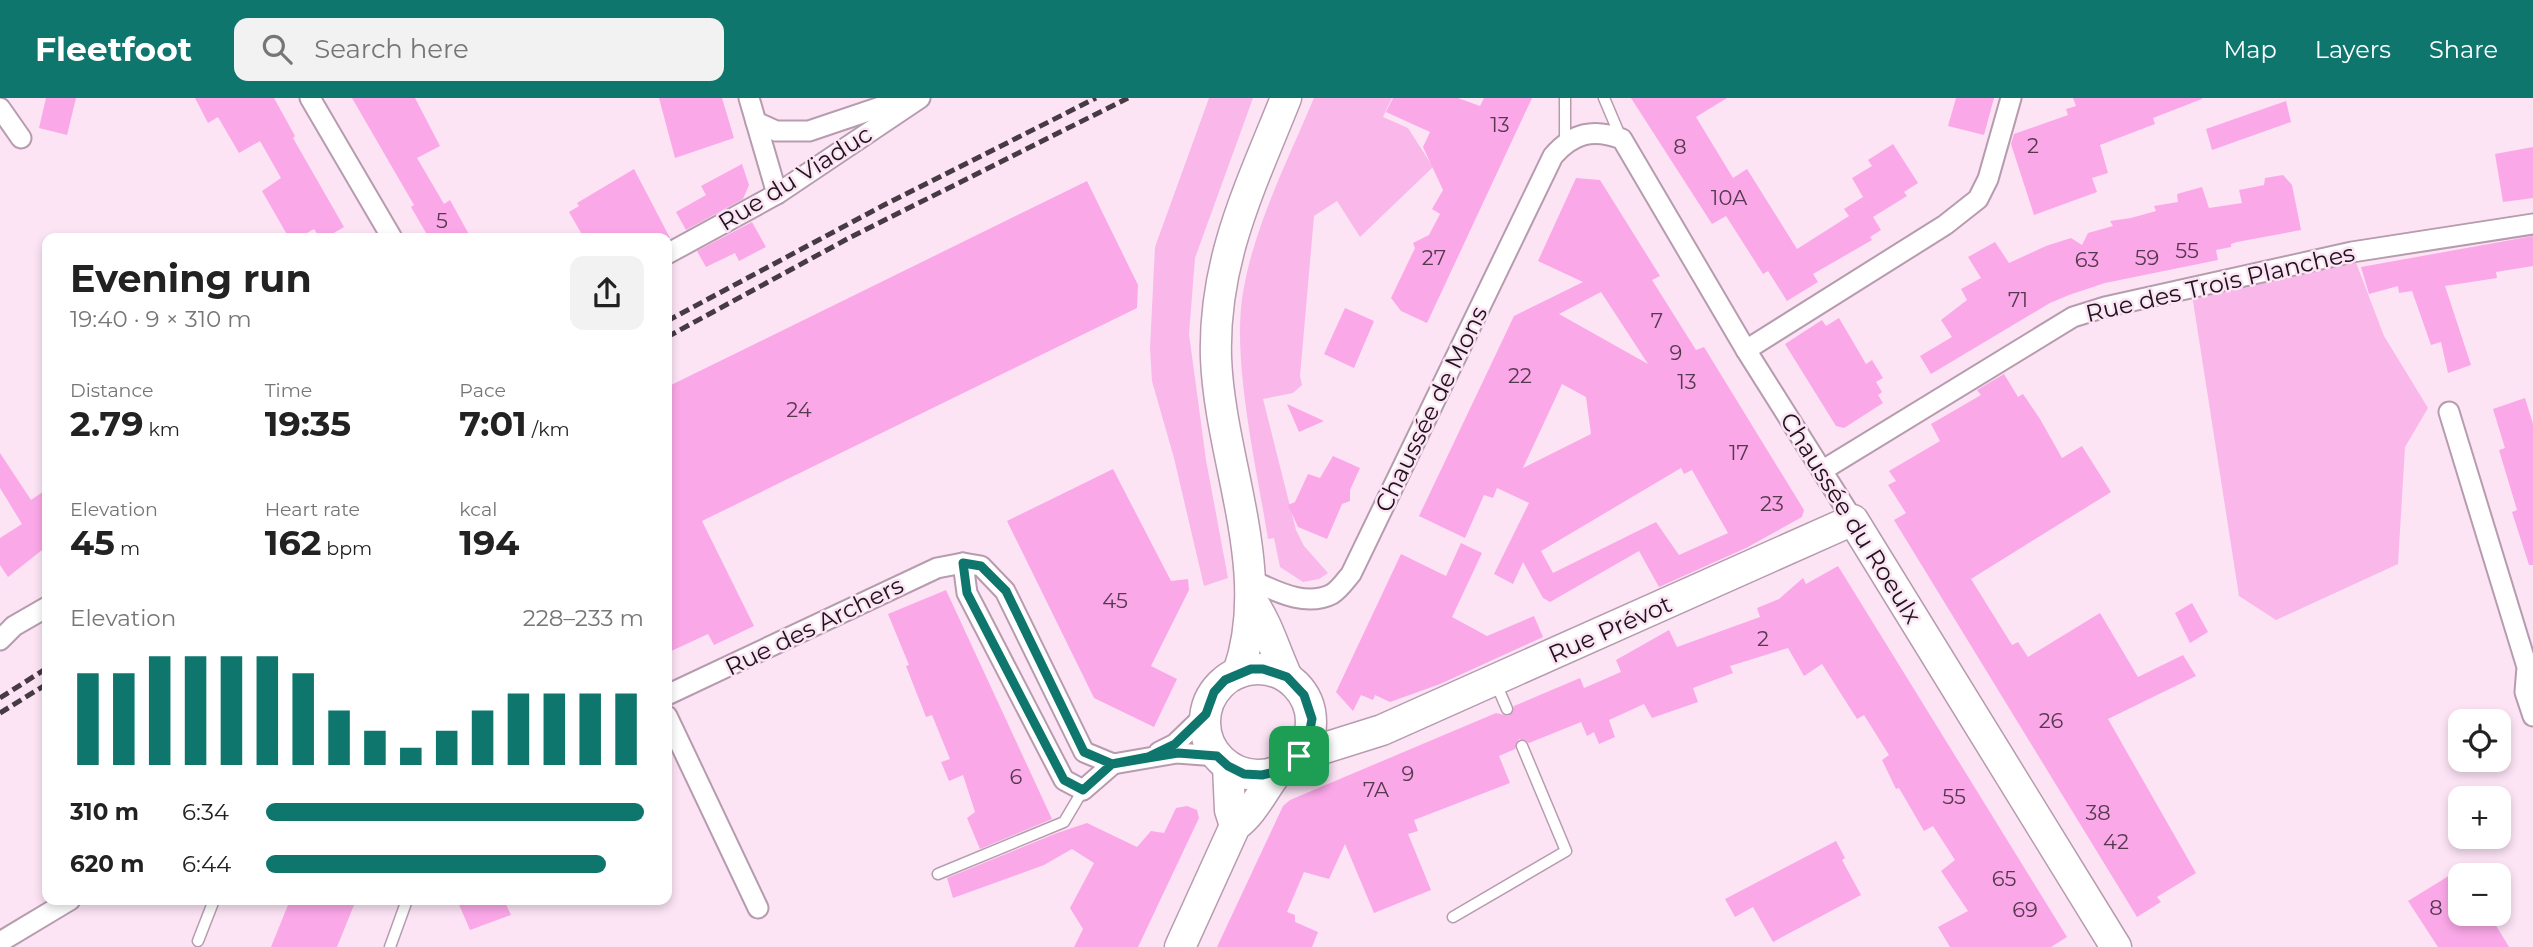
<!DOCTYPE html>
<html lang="en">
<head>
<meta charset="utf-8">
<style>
  body { margin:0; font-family:Montserrat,sans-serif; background:#f2f2f2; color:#222; height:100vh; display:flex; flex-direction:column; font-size:26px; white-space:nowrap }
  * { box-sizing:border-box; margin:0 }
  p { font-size:23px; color:#767676 }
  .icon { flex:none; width:38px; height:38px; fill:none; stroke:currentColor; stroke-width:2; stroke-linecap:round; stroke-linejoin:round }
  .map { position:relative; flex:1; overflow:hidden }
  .side { position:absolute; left:42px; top:135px; width:630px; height:672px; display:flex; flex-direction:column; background:#fff; border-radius:14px; box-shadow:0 4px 10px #0003 }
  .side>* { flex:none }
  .fabs { position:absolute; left:2448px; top:611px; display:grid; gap:14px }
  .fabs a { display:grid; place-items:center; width:63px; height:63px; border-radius:14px; background:#fff; box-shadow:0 4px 10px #0003; font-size:35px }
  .pin { position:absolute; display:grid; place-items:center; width:60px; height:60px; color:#fff; margin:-30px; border-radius:14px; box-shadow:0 4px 10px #0006 }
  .round { display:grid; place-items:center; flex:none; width:74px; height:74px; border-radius:14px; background:#f2f2f2 }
  .summary { display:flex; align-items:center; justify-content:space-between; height:119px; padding:0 28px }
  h1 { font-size:38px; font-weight:700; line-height:52px }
  .metrics { display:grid; grid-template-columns:repeat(3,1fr); gap:10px; height:119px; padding:7px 28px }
  .metrics div { display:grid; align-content:center }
  .metrics b { font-size:35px; font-weight:700 }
  .metrics small { font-size:19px; font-weight:400 }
  .metrics p { font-size:19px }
  .chart { height:196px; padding:14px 28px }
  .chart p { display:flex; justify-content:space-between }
  .chart svg { width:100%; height:126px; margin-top:7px; stroke:#0f766e; stroke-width:6 }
  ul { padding:0 28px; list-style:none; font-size:23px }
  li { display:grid; grid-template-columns:112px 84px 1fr; align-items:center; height:52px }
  li i { height:18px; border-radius:9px; background:#0f766e }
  header { display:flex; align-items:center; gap:42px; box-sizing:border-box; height:98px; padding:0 35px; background:#0f766e; color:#fff }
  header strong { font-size:33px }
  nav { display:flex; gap:38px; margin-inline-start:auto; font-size:24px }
  .search { width:490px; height:63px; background:#f2f2f2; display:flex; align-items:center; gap:18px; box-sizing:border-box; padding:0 24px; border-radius:14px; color:#767676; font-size:26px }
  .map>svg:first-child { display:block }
  .green { fill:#fab7ea }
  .building { fill:#fba8e8; fill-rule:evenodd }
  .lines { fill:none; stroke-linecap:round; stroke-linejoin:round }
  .lane-casing { stroke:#b79baf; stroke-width:13 }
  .street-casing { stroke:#b79baf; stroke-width:23 }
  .primary-casing { stroke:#b79baf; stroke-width:33 }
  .lane { stroke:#fff; stroke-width:10 }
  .street { stroke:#fff; stroke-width:19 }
  .primary { stroke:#fff; stroke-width:30 }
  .rail { stroke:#463a43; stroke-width:5; stroke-dasharray:10 5; stroke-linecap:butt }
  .route-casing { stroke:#fff; stroke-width:14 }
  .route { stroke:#0f766e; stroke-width:9 }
  .labels { text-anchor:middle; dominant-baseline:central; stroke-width:5; stroke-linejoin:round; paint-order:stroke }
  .number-label { font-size:21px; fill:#55394f }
  .street-label { font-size:24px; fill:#1e141c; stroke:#fce4f5 }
</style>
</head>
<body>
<header>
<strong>Fleetfoot</strong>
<div class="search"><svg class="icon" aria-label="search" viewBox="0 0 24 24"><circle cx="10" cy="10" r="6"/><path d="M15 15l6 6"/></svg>Search here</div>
<nav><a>Map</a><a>Layers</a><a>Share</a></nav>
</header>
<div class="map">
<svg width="2533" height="849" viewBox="0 0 2533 849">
  <rect width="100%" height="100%" fill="#fce4f5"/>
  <g class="green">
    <polygon points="1209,0 1253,0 1195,160 1189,236 1206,362 1228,480 1204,488 1174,360 1152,283 1150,250 1155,149"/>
    <path d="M1314,0H1392L1383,19L1408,30L1433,69L1360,139L1337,103L1314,118L1300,278L1302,287L1293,295L1263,301L1296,432L1304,448L1328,475L1319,481L1303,484L1280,469L1274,440L1268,441C1257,372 1233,269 1242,201C1252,132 1287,64 1314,0Z"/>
    <polygon points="2352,154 2384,238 2428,310 2405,349 2398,466 2276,522 2239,498 2191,190"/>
  </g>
  <g class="building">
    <polygon points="46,0 76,0 67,37 39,30"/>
    <polygon points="195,0 274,0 295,38 293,40 344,129 325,140 320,140 314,131 298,140 289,140 262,93 281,80 260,43 239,55 218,19 208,25"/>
    <polygon points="352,0 415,0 440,48 417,60 444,106 450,102 471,140 429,140 411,109 414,107"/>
    <polygon points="659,0 722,0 734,40 675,60"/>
    <polygon points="1393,0 1458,0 1480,8 1484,0 1532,0 1427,225 1401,213 1391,200 1415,150 1413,145 1429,137 1440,116 1432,111 1443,92 1423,49 1430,34 1386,14"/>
    <polygon points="1631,0 1727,0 1696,19 1733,80 1747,71 1797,151 1849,118 1844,111 1863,99 1852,80 1872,68 1868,62 1893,46 1918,85 1904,94 1907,98 1873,119 1881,132 1870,139 1872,142 1813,176 1818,184 1787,203 1768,173 1763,176 1726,118 1712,126"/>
    <polygon points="1956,0 1994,0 1984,37 1948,28"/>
    <polygon points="2073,0 2202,0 2202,1 2153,20 2155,26 2100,47 2108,75 2092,80 2097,94 2034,117 2011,46 2014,36 2068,17 2066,11 2076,8"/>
    <polygon points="2286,3 2291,24 2212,52 2206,31"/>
    <polygon points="2533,49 2533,100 2503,104 2495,56"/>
    <polygon points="742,66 749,87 743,101 686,132 676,114 706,97 701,88"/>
    <polygon points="634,71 670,140 584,140 569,114 579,108 577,105"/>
    <polygon points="2283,77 2292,87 2301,132 2237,144 2231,146 2231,149 2216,152 2218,162 2105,185 2069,197 2050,205 1931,276 1920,258 1952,239 1941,222 1967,202 1961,191 1981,180 1968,159 1995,144 2009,165 2046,148 2071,140 2082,147 2088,135 2113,128 2110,123 2131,120 2156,113 2154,108 2178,104 2177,96 2202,89 2209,110 2242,105 2239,92 2264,87 2265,80"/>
    <path d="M1576,80L1600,82L1660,178L1652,182L1696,252L1704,249L1804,412L1802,419L1746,450L1659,489L1639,453L1550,504L1543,500L1523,464L1513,486L1494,476L1529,405L1497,390L1493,400L1484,397L1465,440L1419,418L1514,218L1583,184L1538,163ZM1601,194L1648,266L1559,216ZM1562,286L1586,299L1591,336L1523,370ZM1681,370L1684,376L1692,372L1728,435L1679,457L1656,424L1553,475L1541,453Z"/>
    <polygon points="1087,83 1138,187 1137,210 702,423 754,528 714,547 708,536 667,555 667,289"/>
    <polygon points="752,124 766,149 739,163 735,155 706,169 697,153"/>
    <polygon points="2533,138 2533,168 2496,174 2497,180 2445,188 2471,267 2448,275 2441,244 2431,247 2412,193 2399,195 2398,188 2369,196 2361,169"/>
    <polygon points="1345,210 1374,223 1354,270 1324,256"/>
    <polygon points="1839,220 1866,266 1872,262 1883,280 1876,284 1882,294 1878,297 1883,305 1844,330 1836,328 1785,246 1822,222 1826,228"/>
    <polygon points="2004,276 2018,299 2023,296 2040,321 2062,360 2082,348 2111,394 1971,481 2012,547 2018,544 2028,559 2100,515 2138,579 2183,557 2196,578 2108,621 2196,775 2157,799 2161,804 2137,819 1894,422 1906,415 1888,387 1896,383 1889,373 1940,343 1931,326 1981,297 1977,292"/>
    <polygon points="2525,300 2533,326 2533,467 2529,467 2512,414 2517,412 2499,352 2505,350 2493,311"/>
    <polygon points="1287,306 1324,323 1299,334"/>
    <polygon points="0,355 31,402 47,391 47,448 8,479 0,467 0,440 22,426 0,390"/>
    <polygon points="1333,358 1360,370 1350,392 1350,403 1342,406 1327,441 1298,429 1288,407 1295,404 1308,376 1320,380"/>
    <polygon points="1113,371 1171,483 1188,481 1189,492 1151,568 1177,581 1154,629 1094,600 1007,423"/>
    <polygon points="1461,445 1482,455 1452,519 1487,538 1534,518 1543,539 1440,586 1390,604 1375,597 1373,602 1361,597 1353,613 1336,594 1401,456 1446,478"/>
    <polygon points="1838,468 2067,839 2051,849 1950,849 1938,829 1968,813 1941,773 1955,762 1933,728 1924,733 1899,690 1896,691 1882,662 1889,657 1864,617 1857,621 1822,566 1804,578 1788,550 1730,568 1733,575 1693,590 1698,604 1652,620 1644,606 1609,622 1615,639 1599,646 1594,634 1587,638 1581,624 1529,645 1519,641 1515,651 1499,658 1510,685 1414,722 1418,733 1408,736 1431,792 1374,815 1345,746 1329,781 1304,774 1287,814 1295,817 1295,824 1318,834 1312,849 1217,849 1283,708 1290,702 1496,615 1509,618 1514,608 1580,580 1584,590 1621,574 1616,562 1669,532 1677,549 1760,519 1757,510 1779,501 1803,480 1806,486"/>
    <polygon points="946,492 1052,721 980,751 967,720 975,714 963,677 949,683 941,664 950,661 932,617 926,619 906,568 909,567 888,516"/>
    <polygon points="2192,505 2208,534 2190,545 2175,515"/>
    <polygon points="1187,708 1197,712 1199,720 1138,849 1074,849 1083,831 1070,810 1094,765 1072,751 1044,767 953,800 947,780 1057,735 1087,725 1137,749 1151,733 1164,735 1176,710"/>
    <polygon points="1836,743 1845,760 1842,762 1861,797 1773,844 1753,809 1735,819 1725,801"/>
    <polygon points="2460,771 2460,816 2489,816 2509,849 2438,849 2408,803"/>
    <polygon points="290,802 356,802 337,849 271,849"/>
    <polygon points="457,802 504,802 511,817 470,832"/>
  </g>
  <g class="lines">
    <defs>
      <g id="lane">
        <polyline points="1604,0 1621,40"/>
        <polyline points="1565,44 1565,0"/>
        <polyline points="1495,583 1507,611"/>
        <polyline points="938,776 1064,724 1083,692"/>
        <polyline points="1453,819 1566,753 1522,648"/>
        <polyline points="198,843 214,802"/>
        <polyline points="390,849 407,802"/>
      </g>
      <g id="street">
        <polyline points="310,0 392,140"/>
        <polyline points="749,0 777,96"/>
        <polyline points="0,10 21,40"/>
        <polyline points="756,24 776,33 809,33 907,0"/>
        <polyline points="667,156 777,96 920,0"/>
        <polyline points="1746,252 1945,127 1978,101 1988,81 2011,0"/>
        <polyline points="2449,314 2527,569 2525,594 2533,618"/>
        <polyline points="1823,372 2073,219 2105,209 2352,154 2533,126"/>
        <polyline points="963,465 967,495 1064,682 1083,692 1113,666"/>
        <path d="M1249,481C1274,492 1305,510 1332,496C1339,492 1346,482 1351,476L1553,58C1573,35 1593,30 1622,41L1746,252L1853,422"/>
        <polyline points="0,542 14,528 47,509"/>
        <polyline points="667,597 937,470 963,465 981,468 1005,493 1084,654 1113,666 1177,655 1217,658"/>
        <polyline points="667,618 758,810"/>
        <polyline points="1159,654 1175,646 1206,616"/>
        <polyline points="0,844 70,802"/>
      </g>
      <g id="primary">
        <path d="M1252,503C1269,529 1274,551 1287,579"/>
        <circle cx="1258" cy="624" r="53"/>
        <path d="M1238,575C1274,473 1220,363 1216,260C1213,162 1251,88 1286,0"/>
        <polyline points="1299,658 1382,632 1853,422 2116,849"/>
        <polyline points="1228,668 1230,712 1235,728"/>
        <path d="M1180,849L1235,728C1254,714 1263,692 1278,673"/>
      </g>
    </defs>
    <use href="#lane" class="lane-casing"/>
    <use href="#street" class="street-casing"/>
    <use href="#primary" class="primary-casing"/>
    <use href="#lane" class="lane"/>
    <use href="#street" class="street"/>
    <use href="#primary" class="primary"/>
    <g class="rail">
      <polyline points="667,223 884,107 1096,0"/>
      <polyline points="667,239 849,140 1128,0"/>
      <polyline points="0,600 47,570"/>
      <polyline points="0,615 47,586"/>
    </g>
  </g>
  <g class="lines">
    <defs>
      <polyline id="route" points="1299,658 1279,673 1262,677 1244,676 1228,668 1217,658 1178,655 1112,666 1084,654 1006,493 981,468 963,465 967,495 1064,682 1083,692 1112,666 1148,659 1175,646 1206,616 1214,594 1225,582 1251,571 1263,571 1287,579 1304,597 1312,621 1307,647 1299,658"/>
    </defs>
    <use href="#route" class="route-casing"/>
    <use href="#route" class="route"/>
  </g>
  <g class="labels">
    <g class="number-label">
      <text x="1500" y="26">13</text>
      <text x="2033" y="47">2</text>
      <text x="1680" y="48">8</text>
      <text x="1729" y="99">10A</text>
      <text x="442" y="122">5</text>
      <text x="2187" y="152">55</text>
      <text x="1434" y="159">27</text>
      <text x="2147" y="159">59</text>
      <text x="2087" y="161">63</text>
      <text x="2018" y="201">71</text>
      <text x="1657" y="222">7</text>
      <text x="1676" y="254">9</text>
      <text x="1520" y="277">22</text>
      <text x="1687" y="283">13</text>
      <text x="799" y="311">24</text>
      <text x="1739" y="354">17</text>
      <text x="1772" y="405">23</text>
      <text x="1115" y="502">45</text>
      <text x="1763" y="540">2</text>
      <text x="2051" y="622">26</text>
      <text x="1408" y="675">9</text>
      <text x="1016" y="678">6</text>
      <text x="1376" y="691">7A</text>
      <text x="1954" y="698">55</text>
      <text x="2098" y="714">38</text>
      <text x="2116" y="743">42</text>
      <text x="2004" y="780">65</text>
      <text x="2436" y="809">8</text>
      <text x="2025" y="811">69</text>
    </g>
    <g class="street-label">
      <text transform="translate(795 80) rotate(-32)">Rue du Viaduc</text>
      <text transform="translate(2220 185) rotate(-13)">Rue des Trois Planches</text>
      <text transform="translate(1431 311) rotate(-64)">Chaussée de Mons</text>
      <text transform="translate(1851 420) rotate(58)">Chaussée du Roeulx</text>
      <text transform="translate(814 528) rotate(-26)">Rue des Archers</text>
      <text transform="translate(1610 531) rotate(-24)">Rue Prévot</text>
    </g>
  </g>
</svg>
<div class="fabs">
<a><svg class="icon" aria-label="locate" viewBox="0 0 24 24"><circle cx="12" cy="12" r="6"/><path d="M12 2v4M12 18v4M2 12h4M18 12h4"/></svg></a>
<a>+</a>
<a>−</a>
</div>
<div class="pin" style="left:1299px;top:658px;background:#1e9e55"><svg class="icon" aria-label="arrive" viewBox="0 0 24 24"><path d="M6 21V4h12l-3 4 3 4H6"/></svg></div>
<section class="side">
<div class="summary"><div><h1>Evening run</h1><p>19:40 · 9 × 310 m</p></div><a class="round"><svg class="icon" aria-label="share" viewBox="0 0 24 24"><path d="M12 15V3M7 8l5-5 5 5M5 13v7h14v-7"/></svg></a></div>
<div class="metrics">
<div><p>Distance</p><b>2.79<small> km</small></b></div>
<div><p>Time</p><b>19:35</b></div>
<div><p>Pace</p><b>7:01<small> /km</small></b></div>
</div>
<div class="metrics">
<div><p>Elevation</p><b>45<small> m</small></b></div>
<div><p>Heart rate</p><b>162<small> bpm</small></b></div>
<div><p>kcal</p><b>194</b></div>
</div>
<div class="chart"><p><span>Elevation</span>228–233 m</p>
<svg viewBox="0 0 160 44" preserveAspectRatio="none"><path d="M5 44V12M15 44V12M25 44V6M35 44V6M45 44V6M55 44V6M65 44V12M75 44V25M85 44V32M95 44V38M105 44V32M115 44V25M125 44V19M135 44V19M145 44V19M155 44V19"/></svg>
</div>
<ul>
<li><b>310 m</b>6:34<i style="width:100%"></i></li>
<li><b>620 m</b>6:44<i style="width:90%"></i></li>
</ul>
</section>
</div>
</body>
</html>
